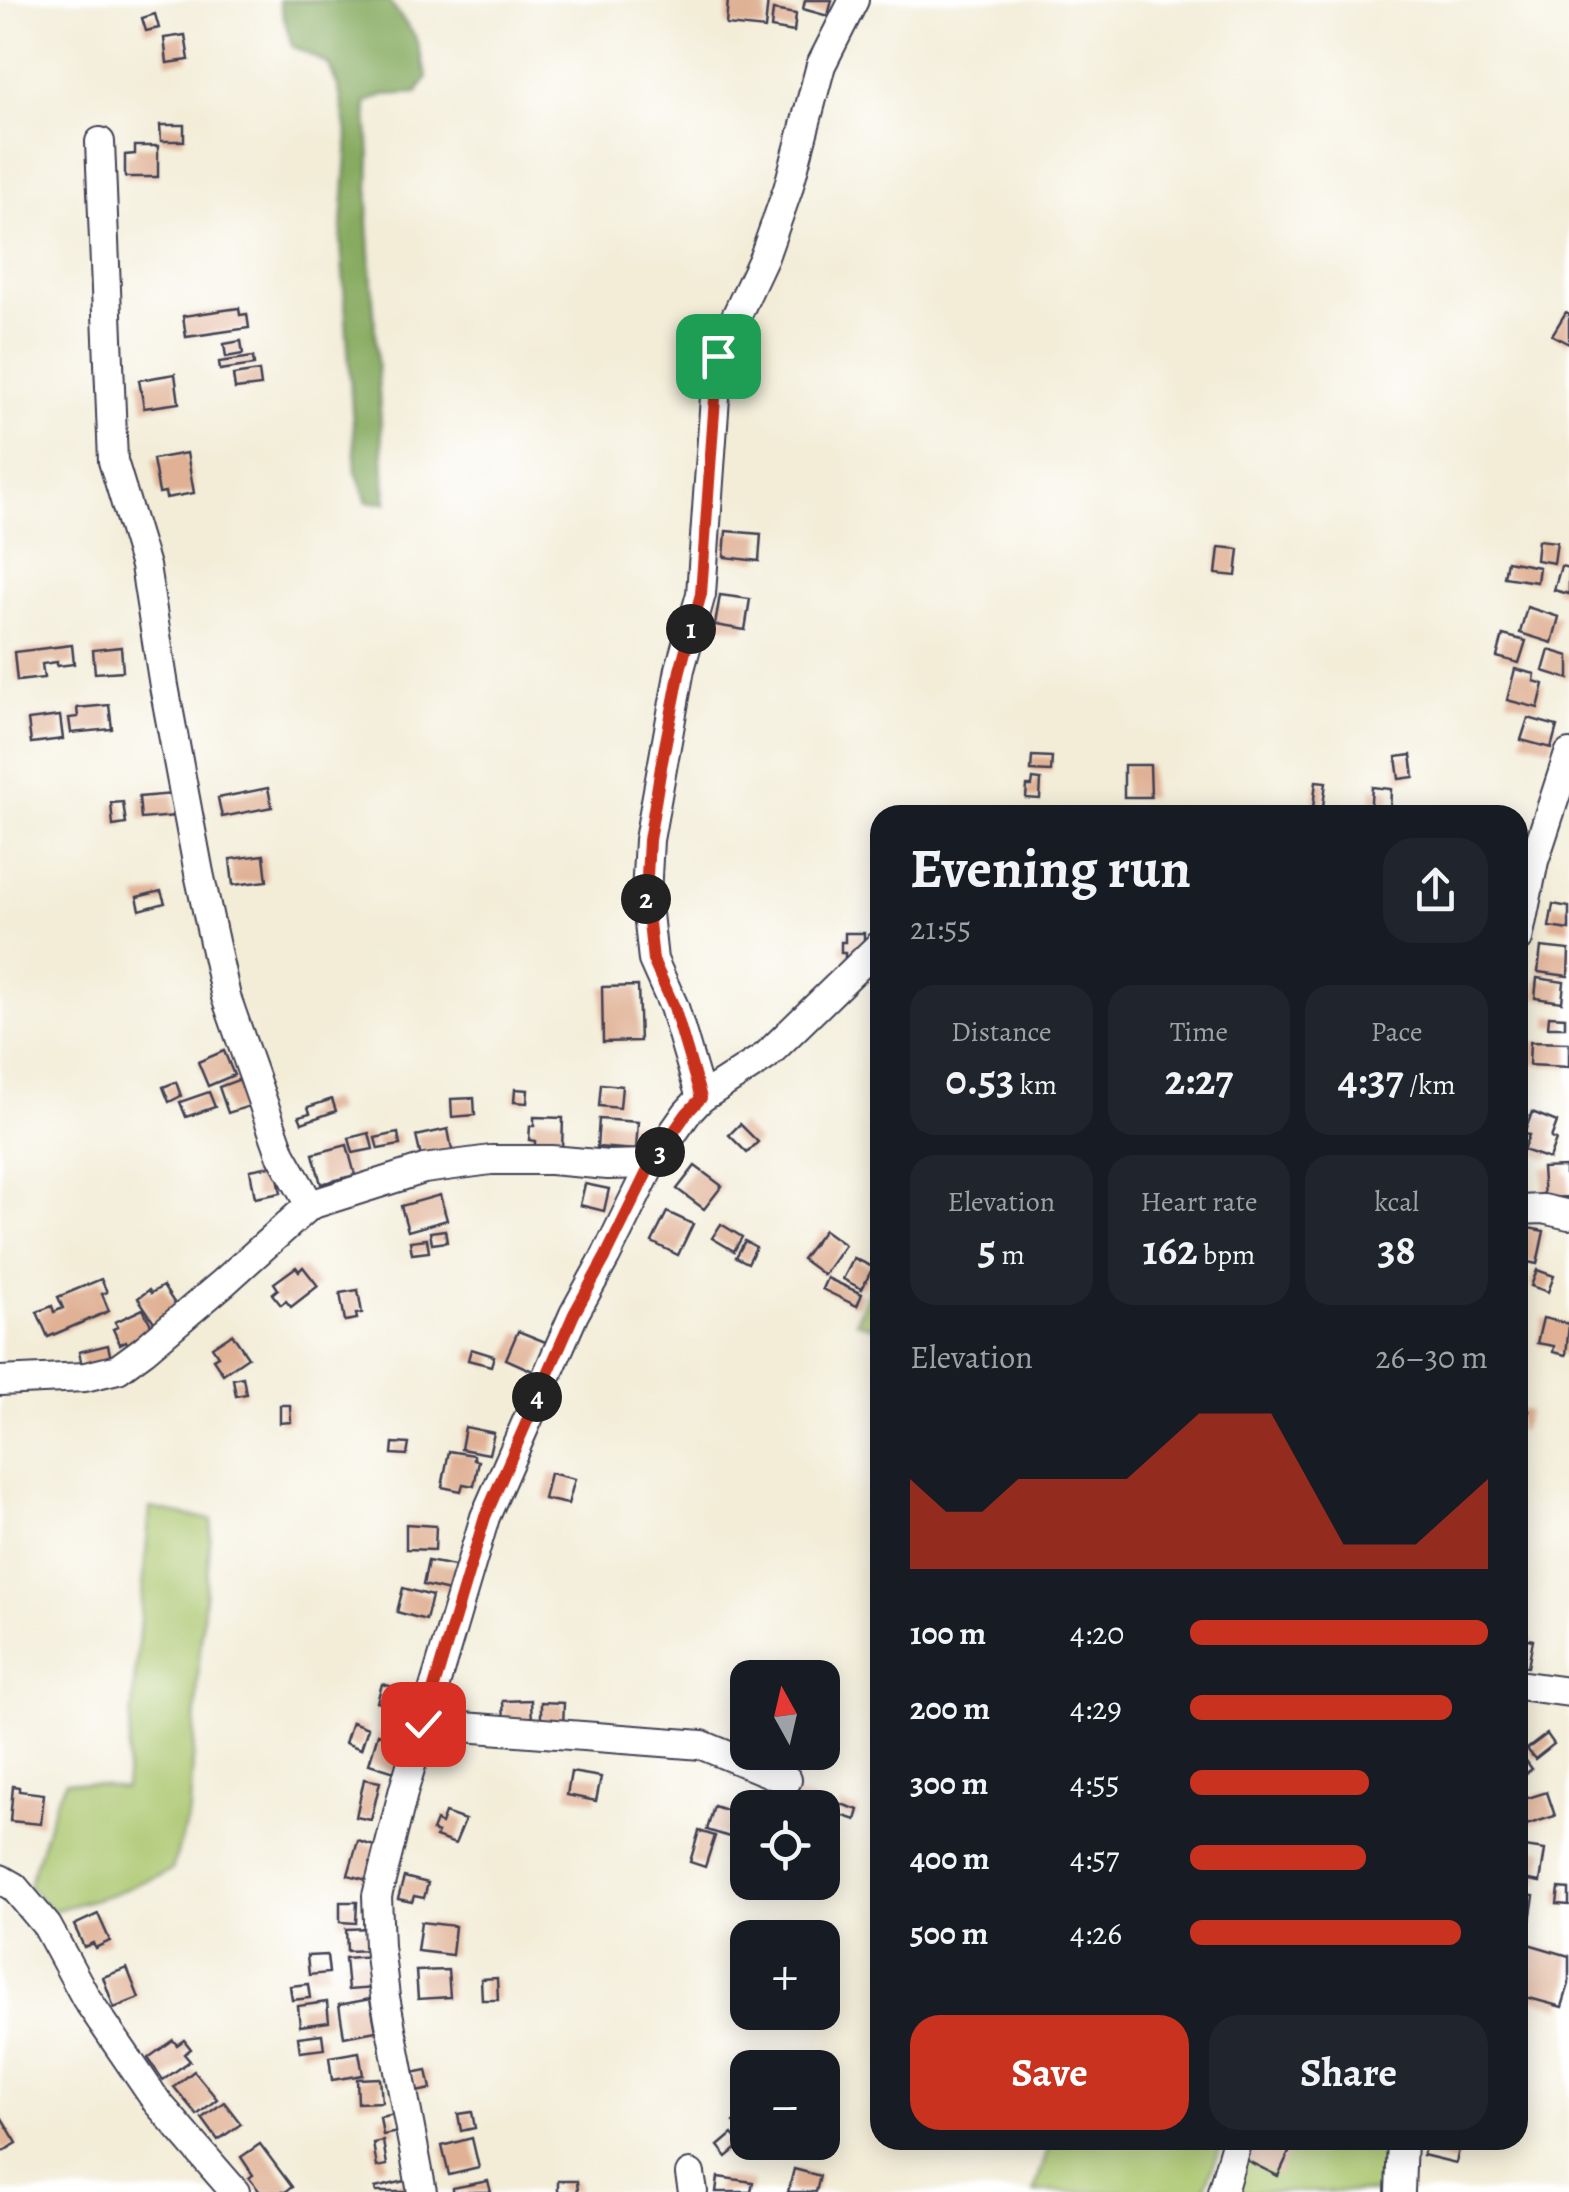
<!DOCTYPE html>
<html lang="en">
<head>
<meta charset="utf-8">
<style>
  body { margin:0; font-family:Alegreya,serif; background:#20242c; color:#f1f3f6; height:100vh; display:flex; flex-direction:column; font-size:38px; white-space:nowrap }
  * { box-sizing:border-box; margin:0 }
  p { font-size:32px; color:#9ea1a6 }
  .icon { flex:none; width:55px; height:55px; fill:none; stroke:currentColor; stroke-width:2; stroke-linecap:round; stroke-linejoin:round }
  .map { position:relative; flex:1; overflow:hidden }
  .details { position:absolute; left:870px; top:805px; width:658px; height:1345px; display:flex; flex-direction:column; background:#171b24; border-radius:30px; box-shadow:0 5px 25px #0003 }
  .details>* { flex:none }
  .needle { width:65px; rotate:352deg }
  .controls { position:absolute; left:730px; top:1660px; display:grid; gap:20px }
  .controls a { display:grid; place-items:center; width:110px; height:110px; border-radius:20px; background:#171b24; box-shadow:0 5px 25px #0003; font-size:50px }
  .pin { position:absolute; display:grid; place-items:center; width:85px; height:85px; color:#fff; margin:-42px; border-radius:20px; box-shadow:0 5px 15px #0006 }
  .km { position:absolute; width:50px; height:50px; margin:-25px; border-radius:50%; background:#222; color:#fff; font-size:28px; line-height:50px; text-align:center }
  .round { display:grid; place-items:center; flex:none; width:105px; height:105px; border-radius:30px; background:#20242c }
  .overview { display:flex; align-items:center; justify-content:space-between; height:170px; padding:0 40px }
  h1 { font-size:55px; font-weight:700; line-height:75px }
  .stats { display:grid; grid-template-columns:repeat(3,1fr); gap:15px; height:170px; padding:10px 40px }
  .stats div { display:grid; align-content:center; border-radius:25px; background:#20242c; text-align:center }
  .stats b { font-size:42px; font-weight:700 }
  .stats small { font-size:28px; font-weight:400 }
  .stats p { font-size:28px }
  .chart { height:280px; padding:20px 40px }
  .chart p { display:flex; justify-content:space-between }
  .chart svg { width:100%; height:180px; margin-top:10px; fill:#c8321e; opacity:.7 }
  .button { display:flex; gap:20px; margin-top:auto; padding:20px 40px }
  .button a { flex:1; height:115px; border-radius:30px; background:#c8321e; color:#fff; font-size:40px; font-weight:700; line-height:115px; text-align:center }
  .button a+a { background:#20242c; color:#f1f3f6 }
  ul { padding:0 40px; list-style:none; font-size:32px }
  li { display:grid; grid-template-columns:160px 120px 1fr; align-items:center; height:75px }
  li i { height:25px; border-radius:12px; background:#c8321e }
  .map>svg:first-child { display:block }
  .green { fill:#aac66d; stroke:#667454; stroke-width:2.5 }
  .forest { fill:#87ab60; stroke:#54664e; stroke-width:2.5 }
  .building { fill:#e0b194 }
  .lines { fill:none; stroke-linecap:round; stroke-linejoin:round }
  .minor-casing { stroke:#414053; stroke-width:32 }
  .minor { stroke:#fff; stroke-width:28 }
  .route-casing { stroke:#fff; stroke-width:20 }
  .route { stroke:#c8321e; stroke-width:12 }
</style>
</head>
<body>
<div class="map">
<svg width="1569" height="2192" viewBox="0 0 1569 2192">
  <rect width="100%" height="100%" fill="#fff"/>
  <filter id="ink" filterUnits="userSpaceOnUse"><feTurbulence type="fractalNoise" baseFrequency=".01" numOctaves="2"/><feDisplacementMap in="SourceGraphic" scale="20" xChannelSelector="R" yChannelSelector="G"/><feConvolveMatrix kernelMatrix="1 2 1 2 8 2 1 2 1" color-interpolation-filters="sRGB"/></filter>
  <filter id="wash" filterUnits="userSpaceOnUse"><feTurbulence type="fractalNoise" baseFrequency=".0048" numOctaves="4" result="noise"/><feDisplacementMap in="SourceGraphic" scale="40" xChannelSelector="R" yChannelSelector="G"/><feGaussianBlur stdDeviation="2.25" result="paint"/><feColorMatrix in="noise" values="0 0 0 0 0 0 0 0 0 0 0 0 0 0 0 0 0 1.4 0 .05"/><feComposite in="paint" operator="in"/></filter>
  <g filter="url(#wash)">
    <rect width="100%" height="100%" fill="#f3edd8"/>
    <g class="green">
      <polygon points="880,1264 880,1329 856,1322"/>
      <polygon points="150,1508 212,1520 199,1661 190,1810 172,1870 113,1894 52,1911 29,1886 55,1803 66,1781 125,1788"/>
      <polygon points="1051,2140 1224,2140 1203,2192 1034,2192"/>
      <polygon points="1244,2140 1392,2140 1389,2192 1229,2192"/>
    </g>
    <polygon class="forest" points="279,0 388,0 415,36 427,77 417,93 383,95 366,103 370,155 368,221 386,503 367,502 356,471 341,241 348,138 339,89 329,65 292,46"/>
    <g id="blocks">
      <g class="building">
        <polygon points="728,0 768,0 765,29 726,25"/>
        <polygon points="805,0 832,0 828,16 803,9"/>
        <polygon points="773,10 796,14 794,32 771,28"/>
        <polygon points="155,14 159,28 146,31 142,18"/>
        <polygon points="185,35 189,60 167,63 164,38"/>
        <polygon points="160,125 184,125 184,141 161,141"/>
        <polygon points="135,146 158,146 158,177 125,177 125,155 135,154"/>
        <polygon points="239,308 240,315 247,314 249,328 186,337 183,316"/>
        <polygon points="1566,312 1569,314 1569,344 1552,335"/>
        <polygon points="241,341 243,354 226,357 224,344"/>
        <polygon points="253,357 254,365 220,370 219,362"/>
        <polygon points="259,371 261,386 235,389 233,375"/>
        <polygon points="175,374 179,403 144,408 139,380"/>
        <polygon points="187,453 194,493 166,498 165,492 159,493 153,459"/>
        <polygon points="726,531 761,534 759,561 724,557"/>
        <polygon points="1538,540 1557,542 1554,563 1536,560"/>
        <polygon points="1219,547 1239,549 1236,576 1216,574"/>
        <polygon points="1507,561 1539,567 1537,582 1504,577"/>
        <polygon points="1561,566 1569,568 1569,594 1554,590"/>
        <polygon points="720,595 750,599 745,630 715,625"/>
        <polygon points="1527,607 1559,617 1552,643 1520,633"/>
        <polygon points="1503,635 1526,641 1519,663 1497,657"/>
        <polygon points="72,645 74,664 57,666 57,662 42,664 44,678 17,681 14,652"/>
        <polygon points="121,647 123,671 95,673 93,650"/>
        <polygon points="1549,650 1569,656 1569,679 1543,671"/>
        <polygon points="1515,669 1535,674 1534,681 1544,684 1538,708 1507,700"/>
        <polygon points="109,705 112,729 71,733 69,718 78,717 77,708"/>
        <polygon points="60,716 63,739 31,743 28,720"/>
        <polygon points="1528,718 1557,726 1551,748 1521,740"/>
        <polygon points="1411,755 1414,777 1399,779 1396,757"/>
        <polygon points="1032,756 1052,757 1051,772 1031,771"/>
        <polygon points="1124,765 1150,765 1151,797 1124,797"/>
        <polygon points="1033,779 1041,780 1040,799 1026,798 1027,786 1032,786"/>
        <polygon points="1316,781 1326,782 1322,815 1315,815 1316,808 1313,808"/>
        <polygon points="1372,787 1391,789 1390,815 1370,815"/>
        <polygon points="268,788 272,807 222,817 218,798"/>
        <polygon points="173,794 175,816 141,819 139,797"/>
        <polygon points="123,802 126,824 113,826 111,803"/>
        <polygon points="1518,830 1528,833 1521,856 1518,855"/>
        <polygon points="264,855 267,881 233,885 230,859"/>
        <polygon points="161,891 165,903 140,910 137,897"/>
        <polygon points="1553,904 1569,907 1569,930 1549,927"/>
        <polygon points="845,933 864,933 864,959 845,959 845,953 841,953 841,942 845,942"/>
        <polygon points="1541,947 1569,950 1568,976 1538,972"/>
        <polygon points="1537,978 1564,982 1562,1002 1535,998"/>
        <polygon points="638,986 640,1041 603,1042 602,987"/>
        <polygon points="1549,1016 1565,1017 1565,1027 1548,1027"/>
        <polygon points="1530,1042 1569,1043 1569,1067 1529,1065"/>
        <polygon points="224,1051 234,1075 208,1086 198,1062"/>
        <polygon points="246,1077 256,1104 228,1113 219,1087"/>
        <polygon points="176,1082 181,1096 169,1102 163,1087"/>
        <polygon points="601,1084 622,1086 620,1108 599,1106"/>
        <polygon points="515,1089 528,1090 527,1103 514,1102"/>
        <polygon points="209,1092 215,1107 186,1117 180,1102"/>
        <polygon points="474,1098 475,1115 452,1117 451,1099"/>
        <polygon points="332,1099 336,1111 302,1123 299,1116 310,1113 308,1107"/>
        <polygon points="1532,1112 1557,1122 1551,1138 1556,1140 1549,1159 1523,1150 1529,1135 1524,1134"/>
        <polygon points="534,1117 563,1118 562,1150 535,1149 535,1141 529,1140 530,1126 534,1126"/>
        <polygon points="599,1119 638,1122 636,1150 597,1147"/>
        <polygon points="740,1124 758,1142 747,1153 729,1135"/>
        <polygon points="448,1129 453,1155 422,1162 416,1136"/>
        <polygon points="369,1133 373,1149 353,1153 349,1138"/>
        <polygon points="398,1133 400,1145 378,1149 375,1138"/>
        <polygon points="347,1145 355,1175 321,1184 313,1154"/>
        <polygon points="276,1165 281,1193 255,1198 250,1170"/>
        <polygon points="695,1166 722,1186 704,1209 677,1189"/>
        <polygon points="1565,1167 1565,1174 1569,1174 1569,1197 1544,1198 1542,1168"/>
        <polygon points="585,1184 609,1189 604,1211 580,1205"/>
        <polygon points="440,1195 447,1220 408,1231 401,1206"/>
        <polygon points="667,1212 693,1224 678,1255 652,1242"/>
        <polygon points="721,1224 742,1237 734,1251 712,1238"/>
        <polygon points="1518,1226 1544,1231 1537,1264 1518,1260"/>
        <polygon points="445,1230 447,1242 432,1244 430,1232"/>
        <polygon points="824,1230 845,1245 824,1275 802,1259"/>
        <polygon points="427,1239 429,1252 412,1254 410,1241"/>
        <polygon points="745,1241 756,1247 748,1263 736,1257"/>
        <polygon points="854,1258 873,1267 862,1289 843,1279"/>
        <polygon points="296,1267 299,1271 303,1267 318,1286 291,1307 286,1301 281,1305 272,1294 278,1289 274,1283"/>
        <polygon points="1537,1270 1554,1276 1548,1292 1531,1286"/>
        <polygon points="827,1278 862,1294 857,1306 822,1289"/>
        <polygon points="101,1279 107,1292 102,1294 109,1311 48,1337 37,1312 52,1306 54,1312 63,1308 58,1297"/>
        <polygon points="163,1286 177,1307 154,1322 138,1298 149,1290 151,1293"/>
        <polygon points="358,1290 362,1313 356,1314 357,1319 345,1321 340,1293"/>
        <polygon points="143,1309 155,1333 128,1345 126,1341 120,1344 113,1329 118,1327 115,1322"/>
        <polygon points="1543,1318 1569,1324 1566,1355 1553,1352 1554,1346 1537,1343"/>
        <polygon points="518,1331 548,1343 535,1372 506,1359"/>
        <polygon points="232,1334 248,1357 223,1374 213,1359 218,1356 212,1347"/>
        <polygon points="108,1345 112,1364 83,1370 79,1352"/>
        <polygon points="471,1349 494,1356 491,1366 468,1360"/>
        <polygon points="243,1377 246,1394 236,1396 233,1379"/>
        <polygon points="280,1405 290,1405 291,1422 280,1423"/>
        <polygon points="1518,1408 1529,1411 1522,1431 1518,1430"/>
        <polygon points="465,1427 494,1433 489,1454 461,1449"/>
        <polygon points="393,1443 409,1444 407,1455 392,1454"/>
        <polygon points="449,1451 474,1455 474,1460 479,1461 474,1486 463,1484 461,1491 442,1487"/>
        <polygon points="550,1473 575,1479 568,1504 544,1499"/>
        <polygon points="406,1524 436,1526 435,1550 406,1549"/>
        <polygon points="428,1561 460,1567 454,1592 423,1585"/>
        <polygon points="403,1588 432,1596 426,1620 397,1612"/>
        <polygon points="1518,1637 1533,1640 1528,1667 1518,1666"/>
        <polygon points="382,1684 419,1694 414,1712 377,1702"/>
        <polygon points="531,1700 532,1723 504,1723 503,1701"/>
        <polygon points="541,1702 564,1703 563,1726 541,1725"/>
        <polygon points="352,1722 368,1728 361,1749 345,1743"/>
        <polygon points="378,1734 410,1744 401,1774 369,1764"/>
        <polygon points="1547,1734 1554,1744 1535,1759 1527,1749"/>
        <polygon points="1522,1755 1532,1769 1518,1779 1518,1759"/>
        <polygon points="571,1772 601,1777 596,1801 567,1795"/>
        <polygon points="364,1779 380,1782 371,1820 356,1817"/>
        <polygon points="13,1786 19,1787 19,1791 44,1794 41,1824 10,1821"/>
        <polygon points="791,1792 814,1800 812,1808 786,1808"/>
        <polygon points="1547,1792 1555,1816 1526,1825 1518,1801"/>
        <polygon points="841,1804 859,1810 856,1820 838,1814"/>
        <polygon points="714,1806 744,1816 736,1839 707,1830"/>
        <polygon points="445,1813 465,1820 455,1844 436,1837 438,1833 432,1831 436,1821 441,1824"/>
        <polygon points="699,1831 715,1836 705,1867 690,1862"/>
        <polygon points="358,1841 384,1849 374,1882 348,1875"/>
        <polygon points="1518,1846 1545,1850 1540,1882 1518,1878"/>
        <polygon points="404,1877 428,1883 424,1898 414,1896 412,1902 398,1899"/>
        <polygon points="1559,1888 1569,1889 1569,1905 1557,1904"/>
        <polygon points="1518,1894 1534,1896 1529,1927 1518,1925"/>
        <polygon points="340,1902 357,1902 356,1923 340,1922"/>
        <polygon points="98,1914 110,1941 95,1948 93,1943 84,1947 74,1925"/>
        <polygon points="421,1922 455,1926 452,1955 417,1951"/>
        <polygon points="371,1928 371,1950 347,1951 346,1929"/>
        <polygon points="1518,1941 1569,1956 1569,1984 1562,2007 1518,1995"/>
        <polygon points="327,1955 329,1973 309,1975 307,1956"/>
        <polygon points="373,1956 375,1988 348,1990 345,1958"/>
        <polygon points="127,1968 139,1998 114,2008 103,1977"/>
        <polygon points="448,1970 450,1997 418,1999 416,1971"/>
        <polygon points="497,1978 498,2000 482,2000 481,1979"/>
        <polygon points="308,1984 310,1998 292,2000 290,1986"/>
        <polygon points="370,1999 376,2031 344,2037 339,2005"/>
        <polygon points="327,2002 329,2022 300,2026 298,2006"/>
        <polygon points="322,2034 324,2049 300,2052 298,2037"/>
        <polygon points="173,2040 177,2045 184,2040 191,2049 184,2054 190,2061 163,2080 148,2058"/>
        <polygon points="359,2052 363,2075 332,2080 329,2057"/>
        <polygon points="427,2070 431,2089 416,2092 412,2073"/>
        <polygon points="194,2071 217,2099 197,2115 174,2087"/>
        <polygon points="380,2078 382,2102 358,2103 357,2079"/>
        <polygon points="224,2102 241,2124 218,2140 202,2118"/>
        <polygon points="742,2111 748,2115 748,2132 734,2122"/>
        <polygon points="472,2112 475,2128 461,2131 458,2114"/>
        <polygon points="395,2114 398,2132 383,2135 380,2117"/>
        <polygon points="0,2115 17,2143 0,2153"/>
        <polygon points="732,2134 741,2145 727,2157 718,2146"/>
        <polygon points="472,2138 479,2168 449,2175 442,2146"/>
        <polygon points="1249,2140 1280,2140 1292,2146 1278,2176 1240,2157"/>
        <polygon points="1427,2140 1461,2140 1456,2163 1423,2155"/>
        <polygon points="383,2141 387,2165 377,2167 373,2143"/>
        <polygon points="260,2144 292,2187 285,2192 260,2192 249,2178 253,2175 241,2157"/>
        <polygon points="794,2169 820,2176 816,2192 788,2192"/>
        <polygon points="718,2177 753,2182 751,2192 716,2192"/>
        <polygon points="405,2181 408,2192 376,2192 375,2188"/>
        <polygon points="488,2181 491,2192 453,2192 453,2188"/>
        <polygon points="558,2181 577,2181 578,2192 558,2192"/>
      </g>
    </g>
  </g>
  <g filter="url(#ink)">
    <use href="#blocks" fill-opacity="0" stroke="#414053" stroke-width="2.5"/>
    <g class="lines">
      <defs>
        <g id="minor">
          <polyline points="100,142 113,461 145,566 164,686 199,873 226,997 281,1154 310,1205"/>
          <polyline points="1518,939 1534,861 1569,754"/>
          <polyline points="701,1098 674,1007 653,960 646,895 649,840 680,669 701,594 718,355 764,257 788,189 821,65 854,0"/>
          <polyline points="1518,1210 1543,1209 1569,1215"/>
          <polyline points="0,1381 85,1377 118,1369 144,1350 223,1283 310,1205 424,1169 491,1160 551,1160 608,1165 651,1164 687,1113 701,1098 766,1056 880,945"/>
          <polyline points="1518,1685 1569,1692"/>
          <polyline points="423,1724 702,1745 787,1780"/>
          <polyline points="0,1879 14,1887 47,1926 86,1998 157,2102 235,2192"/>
          <polyline points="690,2174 693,2192"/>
          <polyline points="422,2192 385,1997 379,1946 377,1896 404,1789 485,1517 574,1314 606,1256 651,1164"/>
          <polyline points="1222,2192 1237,2140"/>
          <polyline points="1400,2192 1402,2140"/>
        </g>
      </defs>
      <use href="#minor" class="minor-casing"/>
      <use href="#minor" class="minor"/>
    </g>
  </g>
  <g class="lines" filter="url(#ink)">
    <defs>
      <polyline id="route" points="423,1724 485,1517 574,1314 606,1256 651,1164 687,1113 701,1098 674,1007 653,960 646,895 649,840 661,767 680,670 701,594 718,356"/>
    </defs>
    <use href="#route" class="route-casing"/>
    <use href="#route" class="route"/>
  </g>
</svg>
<div class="controls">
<a><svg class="needle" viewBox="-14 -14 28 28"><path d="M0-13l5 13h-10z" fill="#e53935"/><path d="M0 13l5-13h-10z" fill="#9ea1a6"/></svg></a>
<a><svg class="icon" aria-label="locate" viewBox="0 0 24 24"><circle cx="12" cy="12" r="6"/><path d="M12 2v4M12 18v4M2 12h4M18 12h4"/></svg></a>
<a>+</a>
<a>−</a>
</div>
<div class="pin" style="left:718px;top:356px;background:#1e9e55"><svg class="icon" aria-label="arrive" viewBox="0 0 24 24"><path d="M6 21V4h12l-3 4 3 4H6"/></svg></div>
<div class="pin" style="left:423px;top:1724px;background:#d93025"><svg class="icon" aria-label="check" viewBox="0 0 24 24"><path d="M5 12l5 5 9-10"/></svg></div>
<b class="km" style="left:691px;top:629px">1</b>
<b class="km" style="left:646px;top:899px">2</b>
<b class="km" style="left:660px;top:1152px">3</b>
<b class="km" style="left:537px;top:1397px">4</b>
<section class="details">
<div class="overview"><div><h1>Evening run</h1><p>21:55</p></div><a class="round"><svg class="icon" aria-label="share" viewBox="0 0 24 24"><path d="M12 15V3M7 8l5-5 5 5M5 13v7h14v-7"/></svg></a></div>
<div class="stats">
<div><p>Distance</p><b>0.53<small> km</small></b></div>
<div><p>Time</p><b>2:27</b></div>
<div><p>Pace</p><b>4:37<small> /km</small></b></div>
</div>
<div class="stats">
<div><p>Elevation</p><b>5<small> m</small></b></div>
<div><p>Heart rate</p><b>162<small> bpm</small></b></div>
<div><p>kcal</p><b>38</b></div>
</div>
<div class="chart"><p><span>Elevation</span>26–30 m</p>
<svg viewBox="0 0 160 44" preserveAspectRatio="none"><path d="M0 44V22L10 30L20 30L30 22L40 22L50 22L60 22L70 14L80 6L90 6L100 6L110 22L120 38L130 38L140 38L150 30L160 22V44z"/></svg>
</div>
<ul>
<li><b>100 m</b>4:20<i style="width:100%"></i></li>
<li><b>200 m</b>4:29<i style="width:88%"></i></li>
<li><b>300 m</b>4:55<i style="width:60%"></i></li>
<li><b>400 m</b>4:57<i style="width:59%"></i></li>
<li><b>500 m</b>4:26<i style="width:91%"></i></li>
</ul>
<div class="button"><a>Save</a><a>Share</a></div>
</section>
</div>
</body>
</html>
